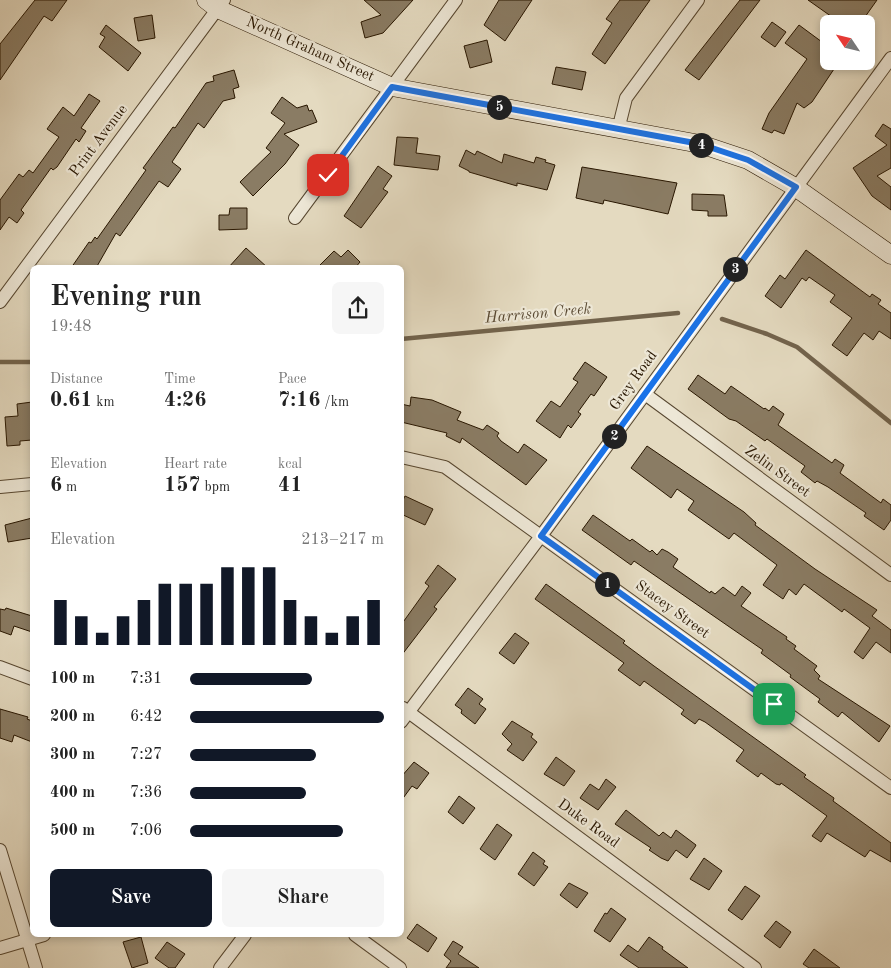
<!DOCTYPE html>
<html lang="en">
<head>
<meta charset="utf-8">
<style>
  body { margin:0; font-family:"Old Standard TT",serif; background:#f6f6f6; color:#222; height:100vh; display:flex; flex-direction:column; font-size:19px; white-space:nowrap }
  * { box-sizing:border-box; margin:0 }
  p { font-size:16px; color:#767676 }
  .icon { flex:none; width:28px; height:28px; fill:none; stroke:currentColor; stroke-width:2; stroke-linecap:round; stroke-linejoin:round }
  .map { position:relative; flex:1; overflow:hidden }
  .details { position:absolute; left:30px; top:265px; width:374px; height:672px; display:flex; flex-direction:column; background:#fff; border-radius:8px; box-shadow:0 2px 8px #0003 }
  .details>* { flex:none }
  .needle { width:32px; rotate:305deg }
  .fabs { position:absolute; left:820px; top:15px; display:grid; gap:10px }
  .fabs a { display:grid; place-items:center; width:55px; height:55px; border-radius:8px; background:#fff; box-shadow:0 2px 8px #0003; font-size:25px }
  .pin { position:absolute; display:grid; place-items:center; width:42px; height:42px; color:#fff; margin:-21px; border-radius:10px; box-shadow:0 2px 8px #0006 }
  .km { position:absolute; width:25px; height:25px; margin:-12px; border-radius:50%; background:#222; color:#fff; font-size:14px; line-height:25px; text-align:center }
  .round { display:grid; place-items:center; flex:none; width:52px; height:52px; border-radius:8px; background:#f6f6f6 }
  .overview { display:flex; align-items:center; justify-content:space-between; height:85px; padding:0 20px }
  h1 { font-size:28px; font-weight:800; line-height:38px }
  .figures { display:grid; grid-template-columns:repeat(3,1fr); gap:8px; height:85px; padding:5px 20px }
  .figures div { display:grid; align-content:center }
  .figures b { font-size:21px; font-weight:800 }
  .figures small { font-size:14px; font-weight:400 }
  .figures p { font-size:14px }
  .chart { height:140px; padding:10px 20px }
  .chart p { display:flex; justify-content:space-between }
  .chart svg { width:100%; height:90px; margin-top:5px; stroke:#111827; stroke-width:6 }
  .action { display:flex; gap:10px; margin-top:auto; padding:10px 20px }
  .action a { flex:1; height:58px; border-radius:8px; background:#111827; color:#fff; font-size:20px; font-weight:800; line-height:58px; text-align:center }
  .action a+a { background:#f6f6f6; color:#222 }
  ul { padding:0 20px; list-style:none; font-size:16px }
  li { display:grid; grid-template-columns:80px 60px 1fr; align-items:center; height:38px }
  li i { height:12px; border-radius:6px; background:#111827 }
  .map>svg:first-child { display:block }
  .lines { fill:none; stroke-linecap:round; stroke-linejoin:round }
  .stream { stroke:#72634c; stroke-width:4.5 }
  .building { fill:#8a7c64; stroke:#281600 }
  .minor-casing { stroke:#574730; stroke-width:14 }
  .secondary-casing { stroke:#281600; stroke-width:19 }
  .minor { stroke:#ede7d6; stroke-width:12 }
  .secondary { stroke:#ede7d6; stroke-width:18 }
  .route-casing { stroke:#fff; stroke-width:10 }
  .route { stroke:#1a73e8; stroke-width:6 }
  .labels { text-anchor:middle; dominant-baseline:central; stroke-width:4.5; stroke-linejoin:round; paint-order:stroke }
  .street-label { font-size:15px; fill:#281600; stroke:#ede7d6 }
  .water-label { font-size:16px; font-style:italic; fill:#5a4a33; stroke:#ede7d6 }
</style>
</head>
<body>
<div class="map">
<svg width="891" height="968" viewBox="0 0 891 968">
  <rect width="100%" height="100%" fill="#e4dac0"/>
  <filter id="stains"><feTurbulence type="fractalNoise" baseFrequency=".004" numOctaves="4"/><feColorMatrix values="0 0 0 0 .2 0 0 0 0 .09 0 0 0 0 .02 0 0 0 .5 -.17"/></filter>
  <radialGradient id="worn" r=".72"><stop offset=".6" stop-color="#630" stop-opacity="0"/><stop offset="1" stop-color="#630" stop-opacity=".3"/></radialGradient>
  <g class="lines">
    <g class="stream">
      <polyline points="722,319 767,334 797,347 891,423"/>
      <polyline points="401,339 678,313"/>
      <polyline points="0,362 32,362"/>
    </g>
  </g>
  <g class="building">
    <polygon points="35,0 67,0 52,21 44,16 0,80 0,44"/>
    <polygon points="364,0 413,0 383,33 365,38 361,22 381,15"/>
    <polygon points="499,0 532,0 505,41 484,25"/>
    <polygon points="620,0 650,0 605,64 592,54 612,23 606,19"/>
    <polygon points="740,0 760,0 699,80 685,70"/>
    <polygon points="808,0 877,0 860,24 842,24"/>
    <polygon points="152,15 155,38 138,41 134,18"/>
    <polygon points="772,22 786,32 775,47 761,37"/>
    <polygon points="106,25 141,53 128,71 99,47 105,37 100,34"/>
    <polygon points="799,25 822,42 829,33 829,61 836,61 832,67 834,69 812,102 804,108 797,103 784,134 774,130 772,133 762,129 769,113 807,59 785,43"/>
    <polygon points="487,40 492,62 470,68 464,46"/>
    <polygon points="556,67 586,72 582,90 552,84"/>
    <polygon points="234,70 239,87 233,89 235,98 223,101 204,128 198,123 172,162 181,169 168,187 159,181 120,236 116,233 96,268 71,268 89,242 91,243 95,237 97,239 146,170 143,168 149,160 173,127 175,128 206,83 214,81 213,76"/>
    <polygon points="89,94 100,101 81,128 86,131 79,142 76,139 57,167 53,170 51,168 21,210 24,213 17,223 9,217 0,230 0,200 19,174 23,177 29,170 33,173 59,137 47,129 63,107 74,116"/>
    <polygon points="282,97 297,108 307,105 309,111 312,110 317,122 284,134 299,145 285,164 253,196 240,182 271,152 266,148 285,123 271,113"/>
    <polygon points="883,124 891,129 891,168 877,176 891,187 891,210 872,196 853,168 887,145 875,136"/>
    <polygon points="397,137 418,138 416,153 440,156 438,170 394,165"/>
    <polygon points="466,150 475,155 477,151 502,163 504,154 534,163 536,157 546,160 545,162 555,165 547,190 517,183 517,186 469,172 469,171 459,166"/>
    <polygon points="378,166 392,176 383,189 388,192 361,228 344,216"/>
    <polygon points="582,167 677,183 668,214 604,200 603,204 576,198"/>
    <polygon points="692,194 724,195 727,216 708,216 708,211 692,210"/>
    <polygon points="230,208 247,208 247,229 219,230 219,215 229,215"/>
    <polygon points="246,248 268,268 228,268"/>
    <polygon points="348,250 360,262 355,268 317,268 334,251 341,257"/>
    <polygon points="806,250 870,297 872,294 881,300 878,304 891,313 891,339 879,331 873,340 864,333 847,356 832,345 852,318 830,302 835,295 809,277 806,281 802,278 781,308 765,296 780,275 785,279"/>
    <polygon points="585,362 607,377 594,396 591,394 578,412 581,414 571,428 568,425 560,438 536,421 551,401 560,407 578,382 573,379"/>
    <polygon points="698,375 725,394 731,386 764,409 765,408 769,411 773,406 784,414 778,425 832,463 835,459 844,465 840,473 881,503 883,499 891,505 891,520 884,530 864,516 866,513 828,487 817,481 815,483 801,472 805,466 767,439 765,441 736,421 729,419 688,389"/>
    <polygon points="411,397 432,400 461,412 457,420 483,430 487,425 499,433 497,436 501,441 518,453 524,444 547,460 526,485 462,438 460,443 446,436 447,433 401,422 401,404 410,406"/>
    <polygon points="32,402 32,440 20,441 20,445 7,446 5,417 18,416 17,404"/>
    <polygon points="647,446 744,512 756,523 755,525 815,569 877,610 872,616 891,630 891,653 876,642 863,659 854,652 870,628 844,609 842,612 804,584 796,595 789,589 783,599 763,585 777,565 734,533 729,539 688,510 694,501 677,489 671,498 631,468"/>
    <polygon points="405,496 433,509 425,525 401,514 401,504"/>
    <polygon points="593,515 630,541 632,539 650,552 652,550 657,555 662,549 668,552 678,559 673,567 710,593 711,591 715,594 723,587 735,596 742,586 751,593 741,606 787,637 786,639 796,646 794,649 817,666 814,670 820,676 818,679 890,726 879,742 842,712 838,717 818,702 820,699 790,677 791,675 761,653 763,650 731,628 634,561 631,565 582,530"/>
    <polygon points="32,518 32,538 8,542 5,525"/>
    <polygon points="438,565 456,579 434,607 437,609 401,656 401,625 429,586 425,583"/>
    <polygon points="546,584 625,641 623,643 654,666 806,775 804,777 834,798 833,801 891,843 891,862 870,850 865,857 827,833 821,842 812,836 827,816 781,783 780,785 776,784 761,773 758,777 736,761 744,750 705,722 699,719 695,724 681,714 684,710 644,681 640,686 618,670 624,663 535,599"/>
    <polygon points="6,608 32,616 32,632 14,626 11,635 0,631 0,609 5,610"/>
    <polygon points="515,633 529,643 514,664 499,653"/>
    <polygon points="468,688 483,699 479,704 486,709 475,724 461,713 462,710 455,705"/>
    <polygon points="0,709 28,717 27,719 32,721 32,742 14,735 12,742 0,738"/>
    <polygon points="512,721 533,734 531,737 537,742 523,761 507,750 512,744 502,734"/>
    <polygon points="556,757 575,771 564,786 544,774"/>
    <polygon points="414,762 429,773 417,789 412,786 401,801 401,777"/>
    <polygon points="606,779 616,787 598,810 580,798 590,784 599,790"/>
    <polygon points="459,796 475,808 463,824 448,812"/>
    <polygon points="626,810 659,836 663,832 671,838 676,830 696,845 695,847 687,858 676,850 668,861 661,858 649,850 651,848 615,824"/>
    <polygon points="497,824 512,835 495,860 480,849"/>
    <polygon points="533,852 545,861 543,864 548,867 534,886 518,874"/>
    <polygon points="704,858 722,871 709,890 690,879"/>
    <polygon points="569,883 588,893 577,908 560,895"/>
    <polygon points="745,886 760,896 742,920 728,910"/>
    <polygon points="611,908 626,919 610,942 594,931 605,913 607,914"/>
    <polygon points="776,921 791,932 780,948 764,936"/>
    <polygon points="417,924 437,938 428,952 407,938"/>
    <polygon points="141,937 148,963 132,968 123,942"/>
    <polygon points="649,937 663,947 662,949 688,968 639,968 620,955 628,945 638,952"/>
    <polygon points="453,941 463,947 458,954 479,968 446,968 451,961 444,955"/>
    <polygon points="167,942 185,954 175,968 169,968 155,958"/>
    <polygon points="814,949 840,968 809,968 803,964"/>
  </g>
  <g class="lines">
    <defs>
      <g id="minor">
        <polyline points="618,130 626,98 698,0"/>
        <polyline points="295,218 456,0"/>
        <polyline points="0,302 224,0"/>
        <polyline points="645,394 891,575"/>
        <polyline points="401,457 445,467 891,788"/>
        <polyline points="0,487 32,484"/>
        <polyline points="0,667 32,679"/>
        <polyline points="403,708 755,968"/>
        <polyline points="401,722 541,536 891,58"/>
        <polyline points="0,850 36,968"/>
        <polyline points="355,935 400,968"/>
        <polyline points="0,948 44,935"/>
        <polyline points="220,968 245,935"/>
      </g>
      <polyline id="secondary" points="206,0 218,9 392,87 700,144 748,160 795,187 891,255"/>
    </defs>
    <use href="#minor" class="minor-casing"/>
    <use href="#secondary" class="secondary-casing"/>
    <use href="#minor" class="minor"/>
    <use href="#secondary" class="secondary"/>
  </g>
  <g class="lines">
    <defs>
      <polyline id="route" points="328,175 392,87 700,144 748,160 796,187 541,536 774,704"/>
    </defs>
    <use href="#route" class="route-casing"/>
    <use href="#route" class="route"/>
  </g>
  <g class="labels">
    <g class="street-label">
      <text transform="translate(310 50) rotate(24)">North Graham Street</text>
      <text transform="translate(99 141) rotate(-53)">Print Avenue</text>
      <text transform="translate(634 381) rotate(-54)">Grey Road</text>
      <text transform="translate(777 472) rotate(36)">Zelin Street</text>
      <text transform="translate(672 610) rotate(36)">Stacey Street</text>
      <text transform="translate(588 824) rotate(36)">Duke Road</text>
    </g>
    <g class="water-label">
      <text transform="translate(538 314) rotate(-5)">Harrison Creek</text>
    </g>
  </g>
  <rect width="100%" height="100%" filter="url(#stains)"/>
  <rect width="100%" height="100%" fill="url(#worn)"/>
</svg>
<div class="fabs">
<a><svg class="needle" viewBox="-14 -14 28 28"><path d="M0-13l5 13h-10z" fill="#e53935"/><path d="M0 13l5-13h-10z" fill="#767676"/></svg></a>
</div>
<div class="pin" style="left:774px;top:704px;background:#1e9e55"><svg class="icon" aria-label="arrive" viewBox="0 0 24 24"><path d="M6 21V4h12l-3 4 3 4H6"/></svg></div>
<div class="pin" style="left:328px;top:175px;background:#d93025"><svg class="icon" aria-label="check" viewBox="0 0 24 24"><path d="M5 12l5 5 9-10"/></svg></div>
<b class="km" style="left:607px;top:584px">1</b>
<b class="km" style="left:614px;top:436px">2</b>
<b class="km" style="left:735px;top:269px">3</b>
<b class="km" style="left:701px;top:145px">4</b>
<b class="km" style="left:499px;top:107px">5</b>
<section class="details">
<div class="overview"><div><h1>Evening run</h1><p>19:48</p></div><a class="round"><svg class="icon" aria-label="share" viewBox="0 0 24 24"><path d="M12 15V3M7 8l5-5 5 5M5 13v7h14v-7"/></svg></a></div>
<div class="figures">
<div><p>Distance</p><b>0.61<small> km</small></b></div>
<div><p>Time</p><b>4:26</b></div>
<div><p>Pace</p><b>7:16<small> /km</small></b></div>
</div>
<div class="figures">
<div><p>Elevation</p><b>6<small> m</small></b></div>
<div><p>Heart rate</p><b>157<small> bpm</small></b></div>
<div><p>kcal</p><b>41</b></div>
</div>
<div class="chart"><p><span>Elevation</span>213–217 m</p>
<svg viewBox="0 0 160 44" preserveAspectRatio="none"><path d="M5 44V22M15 44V30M25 44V38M35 44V30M45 44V22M55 44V14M65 44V14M75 44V14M85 44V6M95 44V6M105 44V6M115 44V22M125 44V30M135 44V38M145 44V30M155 44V22"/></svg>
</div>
<ul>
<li><b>100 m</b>7:31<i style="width:63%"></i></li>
<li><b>200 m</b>6:42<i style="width:100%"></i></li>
<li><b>300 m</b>7:27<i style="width:65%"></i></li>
<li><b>400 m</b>7:36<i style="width:60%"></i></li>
<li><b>500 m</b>7:06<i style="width:79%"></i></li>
</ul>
<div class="action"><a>Save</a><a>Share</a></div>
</section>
</div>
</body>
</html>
